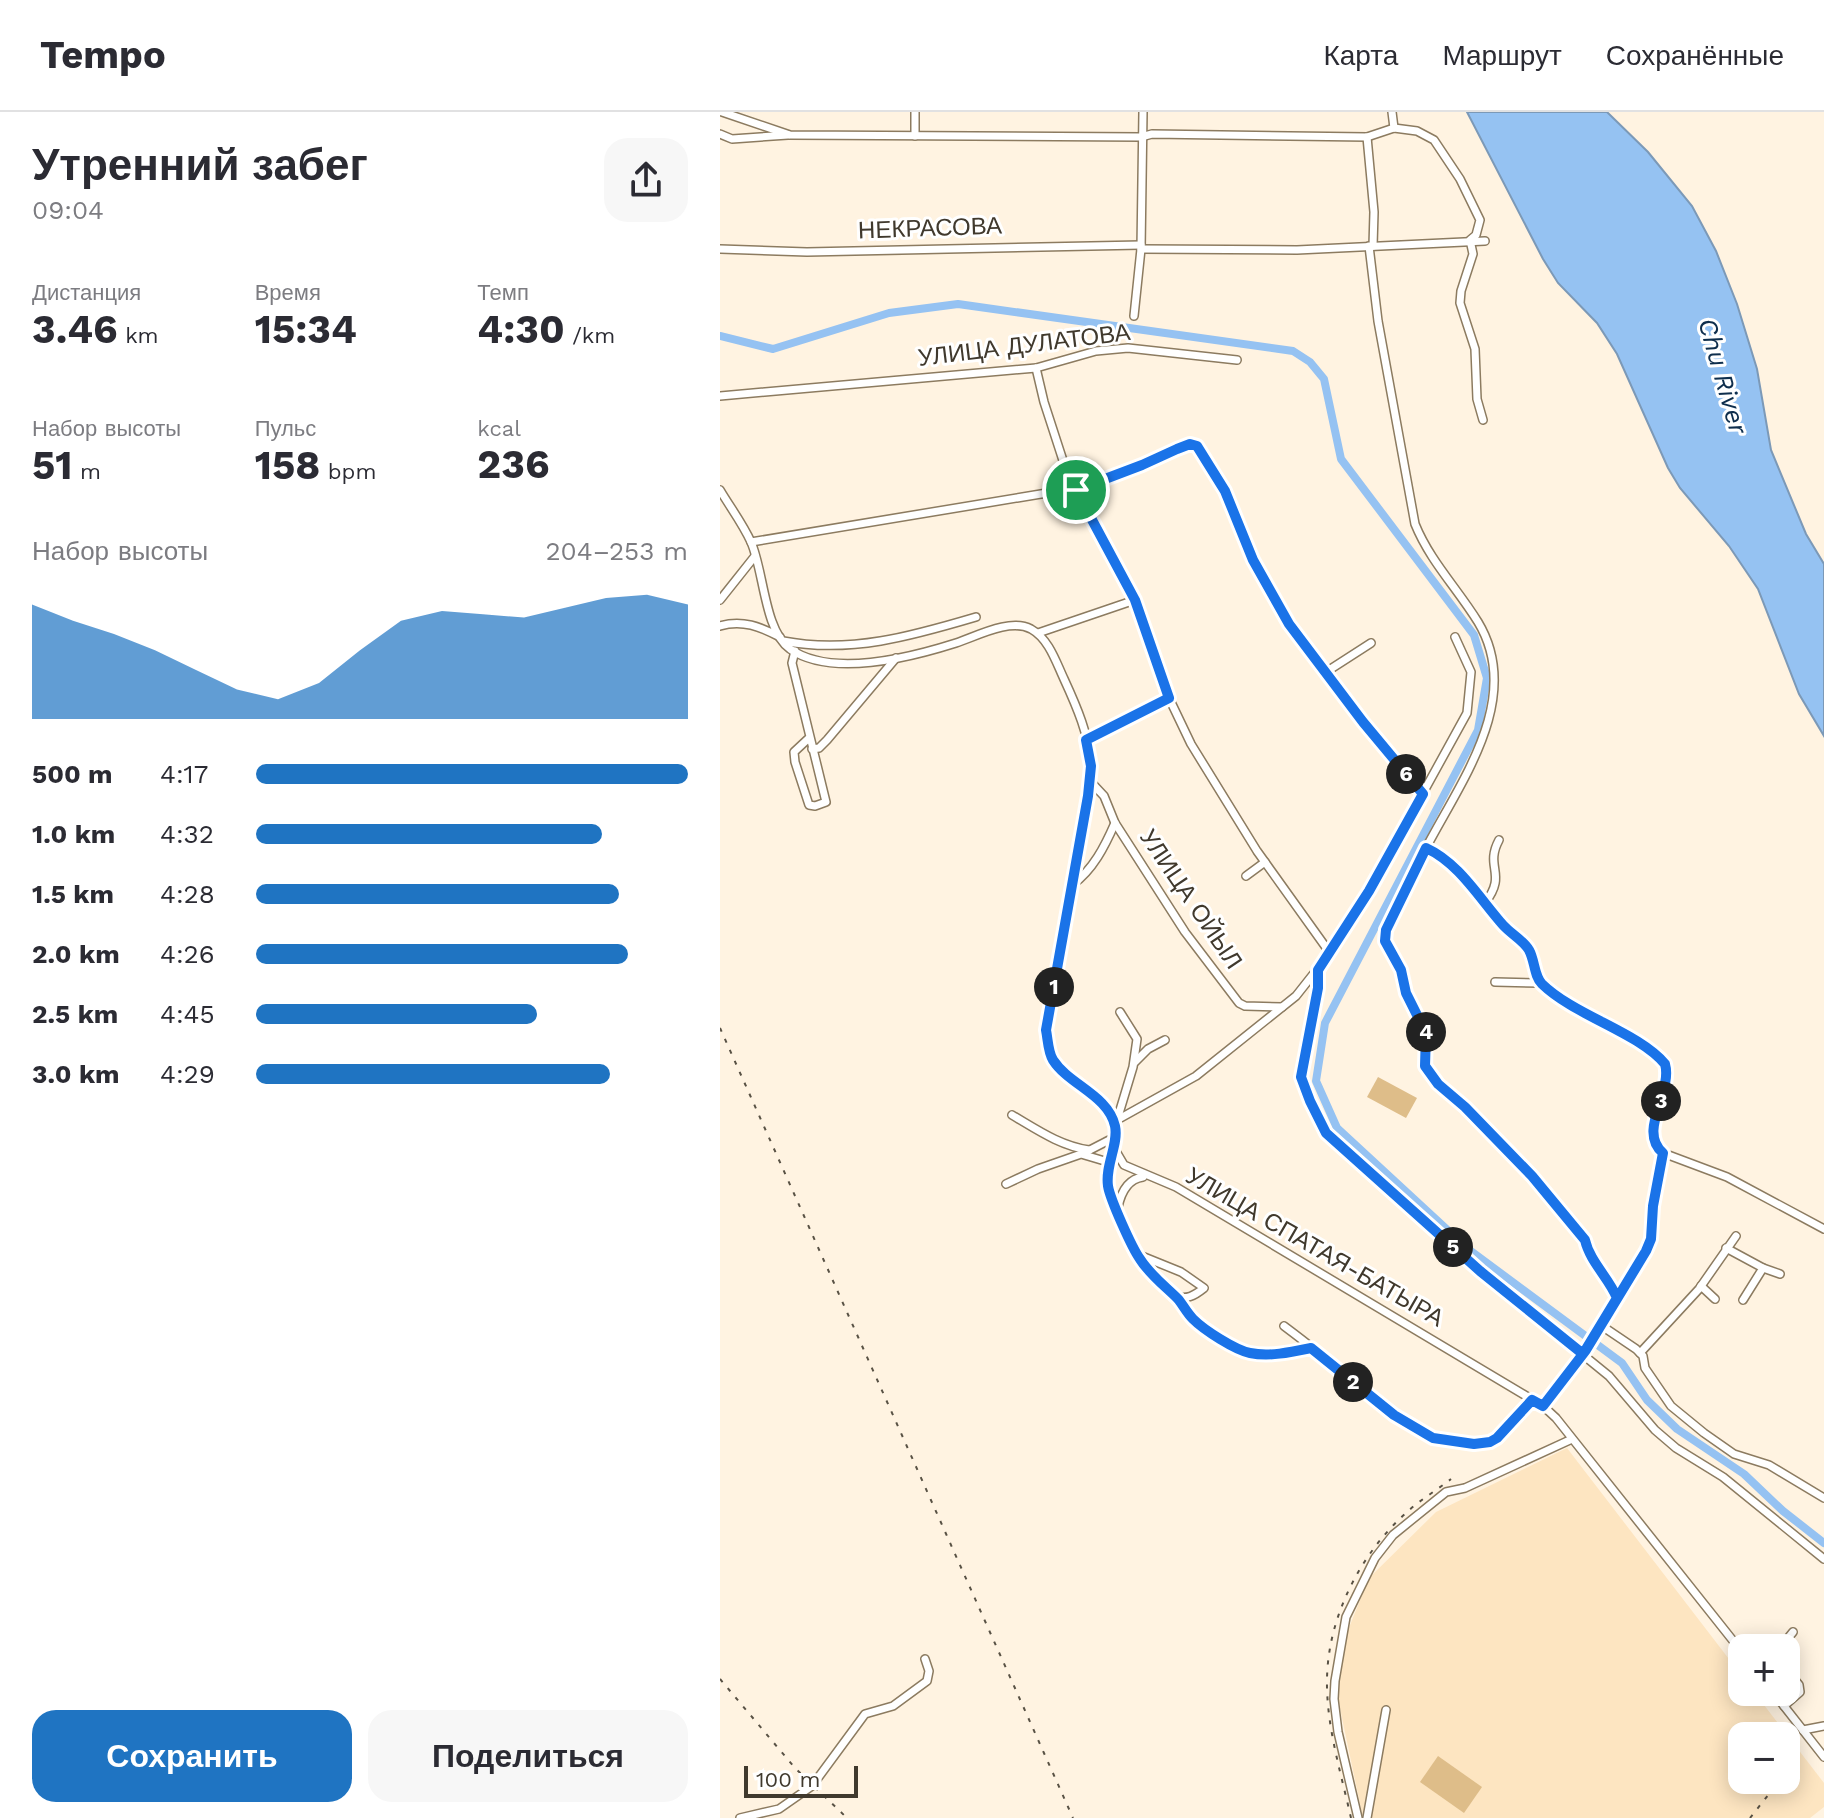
<!DOCTYPE html>
<html lang="ru">
<head>
<meta charset="utf-8">
<style>
  body { margin:0; font-family:"Work Sans",sans-serif; background:#f7f7f7; color:#2b2b33; height:100vh; display:flex; flex-direction:column; font-size:30px; white-space:nowrap }
  * { box-sizing:border-box; margin:0 }
  p { font-size:26px; color:#7c7c81 }
  .icon { flex:none; width:44px; height:44px; fill:none; stroke:currentColor; stroke-width:2; stroke-linecap:round; stroke-linejoin:round }
  .map { position:relative; flex:1; overflow:hidden }
  .panel { display:flex; flex-direction:column; background:#fff; width:720px }
  .panel>* { flex:none }
  .tools { position:absolute; left:1008px; top:1522px; display:grid; gap:16px }
  .tools a { display:grid; place-items:center; width:72px; height:72px; border-radius:16px; background:#fff; box-shadow:0 4px 20px #0003; font-size:40px }
  .scale { position:absolute; left:24px; bottom:20px; width:114px; box-sizing:border-box; padding-left:8px; border:4px solid #40392d; border-top:0; font-size:22px; line-height:28px; white-space:nowrap; color:#40392d; -webkit-text-stroke:6px #fff; paint-order:stroke }
  .pin { position:absolute; display:grid; place-items:center; width:68px; height:68px; color:#fff; margin:-34px; border:4px solid #fff; border-radius:50%; box-shadow:0 2px 8px #0007 }
  .km { position:absolute; width:40px; height:40px; margin:-20px; border-radius:50%; background:#222; color:#fff; font-size:22px; line-height:40px; text-align:center }
  .round { display:grid; place-items:center; flex:none; width:84px; height:84px; border-radius:24px; background:#f7f7f7 }
  .overview { display:flex; align-items:center; justify-content:space-between; height:136px; padding:0 32px }
  h1 { font-size:44px; font-weight:700; line-height:60px }
  .stats { display:grid; grid-template-columns:repeat(3,1fr); gap:12px; height:136px; padding:8px 32px }
  .stats div { display:grid; align-content:center }
  .stats b { font-size:40px; font-weight:700 }
  .stats small { font-size:22px; font-weight:400 }
  .stats p { font-size:22px }
  .chart { height:224px; padding:16px 32px }
  .chart p { display:flex; justify-content:space-between }
  .chart svg { width:100%; height:144px; margin-top:8px; fill:#1f74c2; opacity:.7 }
  .action { display:flex; gap:16px; margin-top:auto; padding:16px 32px }
  .action a { flex:1; height:92px; border-radius:24px; background:#1f74c2; color:#fff; font-size:32px; font-weight:700; line-height:92px; text-align:center }
  .action a+a { background:#f7f7f7; color:#2b2b33 }
  ul { padding:0 32px; list-style:none; font-size:26px }
  li { display:grid; grid-template-columns:128px 96px 1fr; align-items:center; height:60px }
  li i { height:20px; border-radius:10px; background:#1f74c2 }
  header { display:flex; align-items:center; gap:48px; box-sizing:border-box; height:112px; padding:0 40px; background:#fff; border-bottom:2px solid #e1e1e2 }
  header strong { font-size:38px }
  nav { display:flex; gap:44px; margin-inline-start:auto; font-size:28px }
  main { display:flex; flex:1; min-height:0 }
  .map>svg:first-child { display:block }
  .built { fill:#fde5c1; fill-rule:evenodd }
  .park { fill:#debd89 }
  .water { fill:#95c2f2; stroke:#7c99b7; stroke-width:2 }
  .lines { fill:none; stroke-linecap:round; stroke-linejoin:round }
  .canal { stroke:#95c2f2; stroke-width:8 }
  .minor-casing { stroke:#8c7b60; stroke-width:10 }
  .minor { stroke:#fff; stroke-width:7 }
  .rail { stroke:#585144; stroke-width:2; stroke-dasharray:4 8; stroke-linecap:butt }
  .route-casing { stroke:#fff; stroke-width:16 }
  .route { stroke:#1a73e8; stroke-width:10 }
  .labels { text-anchor:middle; dominant-baseline:central; stroke-width:6; stroke-linejoin:round; paint-order:stroke }
  .street-label { font-size:24px; fill:#40392d; stroke:#fff }
  .water-label { font-size:26px; font-style:italic; fill:#0e2e4d; stroke:#fff }
</style>
</head>
<body>
<header>
<strong>Tempo</strong>
<nav><a>Карта</a><a>Маршрут</a><a>Сохранённые</a></nav>
</header>
<main>
<section class="panel">
<div class="overview"><div><h1>Утренний забег</h1><p>09:04</p></div><a class="round"><svg class="icon" aria-label="share" viewBox="0 0 24 24"><path d="M12 15V3M7 8l5-5 5 5M5 13v7h14v-7"/></svg></a></div>
<div class="stats">
<div><p>Дистанция</p><b>3.46<small> km</small></b></div>
<div><p>Время</p><b>15:34</b></div>
<div><p>Темп</p><b>4:30<small> /km</small></b></div>
</div>
<div class="stats">
<div><p>Набор высоты</p><b>51<small> m</small></b></div>
<div><p>Пульс</p><b>158<small> bpm</small></b></div>
<div><p>kcal</p><b>236</b></div>
</div>
<div class="chart"><p><span>Набор высоты</span>204–253 m</p>
<svg viewBox="0 0 160 44" preserveAspectRatio="none"><path d="M0 44V9L10 14L20 18L30 23L40 29L50 35L60 38L70 33L80 23L90 14L100 11L110 12L120 13L130 10L140 7L150 6L160 9V44z"/></svg>
</div>
<ul>
<li><b>500 m</b>4:17<i style="width:100%"></i></li>
<li><b>1.0 km</b>4:32<i style="width:80%"></i></li>
<li><b>1.5 km</b>4:28<i style="width:84%"></i></li>
<li><b>2.0 km</b>4:26<i style="width:86%"></i></li>
<li><b>2.5 km</b>4:45<i style="width:65%"></i></li>
<li><b>3.0 km</b>4:29<i style="width:82%"></i></li>
</ul>
<div class="action"><a>Сохранить</a><a>Поделиться</a></div>
</section>
<div class="map">
<svg width="1104" height="1706" viewBox="0 0 1104 1706">
  <rect width="100%" height="100%" fill="#fff3e1"/>
  <path class="built" d="M847,1336L1022,1564V1580H1034L1104,1671V1695L1090,1706H643L617,1582L624,1528L649,1466L716,1400ZM1022,1624H1066V1668H1022Z"/>
  <g class="park">
    <polygon points="658,965 697,986 686,1006 647,985"/>
    <polygon points="718,1644 762,1675 744,1701 700,1670"/>
  </g>
  <polygon class="water" points="747,0 887,0 928,40 972,94 996,139 1017,192 1037,257 1051,338 1086,422 1104,452 1104,624 1079,582 1038,477 1009,434 960,376 948,356 897,242 877,211 838,171 823,147"/>
  <g class="lines">
    <polyline class="canal" points="0,224 53,237 169,201 238,192 573,239 590,250 604,267 621,347 754,523 767,566 758,618 605,911 596,969 617,1016 748,1137 902,1251 927,1288 957,1317 1024,1362 1063,1399 1104,1431"/>
    <defs>
      <g id="minor">
        <polyline points="2,0 70,23 421,25 432,22 647,25 674,16 697,19 714,28 740,67 760,108 756,123 750,128 753,142 741,179 740,191 755,237 757,287 763,308"/>
        <polyline points="672,0 674,16"/>
        <polyline points="0,22 12,27 68,23"/>
        <polyline points="195,24 195,0"/>
        <polyline points="647,25 654,100 653,134"/>
        <path d="M649,134L658,209L695,412C710,449 737,476 758,510C804,586 741,669 706,736C739,751 759,786 783,813C790,820 800,825 806,833C816,844 812,862 822,872C855,904 917,919 945,952C954,980 916,1018 943,1041L1007,1065L1104,1117"/>
        <polyline points="0,137 87,140 421,133"/>
        <polyline points="421,137 577,138 765,129"/>
        <polyline points="414,204 421,137 423,0"/>
        <polyline points="316,256 324,290 349,367 396,448 415,488 449,586 471,632 537,739 610,841"/>
        <polyline points="0,284 316,256 376,239 408,236 517,248"/>
        <path d="M0,378C10,395 23,412 31,430C44,459 44,518 70,537C112,566 192,545 236,531C257,524 290,506 311,517C329,527 336,550 344,567C356,593 370,625 371,654C371,664 369,674 368,684L326,918L331,945L346,964L386,994L395,1014L394,1036L404,1053L456,1075L823,1294L836,1306L1022,1540"/>
        <polyline points="31,430 345,378 356,378 422,353 457,337 470,332 477,334 505,379 533,448 569,512 643,610 703,682"/>
        <polyline points="0,488 35,444"/>
        <path d="M0,514C22,507 41,515 60,525"/>
        <polyline points="318,521 415,488"/>
        <path d="M63,529C130,542 192,524 256,505"/>
        <polyline points="75,539 72,551 106,690 95,694 89,693 75,650 74,640 89,626"/>
        <polyline points="606,560 651,531"/>
        <polyline points="366,628 449,586"/>
        <polyline points="92,637 99,636 107,628 176,546"/>
        <polyline points="369,668 384,684 395,711 465,820 519,891 525,894 562,895"/>
        <polyline points="706,736 666,818 667,837 681,858 686,881 706,921 705,954 718,972 745,995 843,1100 865,1128 867,1138 892,1173 897,1186"/>
        <polyline points="526,764 545,750"/>
        <path d="M352,773C373,758 385,734 395,711"/>
        <path d="M765,791C788,761 764,756 779,728"/>
        <polyline points="598,858 598,876 581,965 590,989 606,1021 760,1159 889,1264 935,1318 956,1336 1003,1365 1104,1447"/>
        <polyline points="775,870 820,871"/>
        <polyline points="415,950 428,937 445,928"/>
        <path d="M292,1003C316,1017 340,1034 369,1038"/>
        <polyline points="397,1008 476,964 576,884 610,841 649,779 747,601 751,560 735,525"/>
        <polyline points="397,1008 413,955 417,927 400,900"/>
        <polyline points="394,1036 388,1050 388,1076 410,1129 419,1146 459,1188 473,1207 493,1222 527,1241 545,1242 591,1236"/>
        <polyline points="366,1040 395,1025"/>
        <polyline points="286,1072 318,1057 361,1042 388,1050"/>
        <path d="M398,1095C401,1081 407,1067 423,1065"/>
        <polyline points="1006,1136 1043,1156 1023,1188"/>
        <path d="M419,1143L461,1160L484,1176C474,1184 467,1188 454,1184"/>
        <polyline points="1043,1156 1060,1162"/>
        <polyline points="981,1174 995,1187"/>
        <path d="M564,1214C584,1229 604,1244 622,1261C659,1293 714,1344 768,1330C782,1327 802,1298 812,1288"/>
        <polyline points="882,1214 916,1237 923,1244 925,1256 951,1294 984,1321 1014,1342 1049,1353 1104,1386"/>
        <polyline points="920,1241 979,1177 1016,1124"/>
        <polyline points="823,1294 866,1238 926,1139 931,1127 933,1094 943,1041"/>
        <polyline points="1060,1536 1073,1520"/>
        <polyline points="1053,1580 1104,1645"/>
        <polyline points="1064,1594 1080,1580 1079,1573 1066,1557"/>
        <polyline points="1083,1618 1104,1614"/>
        <polyline points="20,1706 59,1697 92,1674 145,1602 173,1594 207,1569 209,1559 205,1547"/>
        <polyline points="638,1706 618,1620 614,1587 615,1569 626,1505 655,1446 673,1423 726,1380 745,1376 852,1327"/>
        <polyline points="647,1706 666,1598"/>
      </g>
    </defs>
    <use href="#minor" class="minor-casing"/>
    <use href="#minor" class="minor"/>
    <g class="rail">
      <polyline points="0,916 353,1706"/>
      <polyline points="0,1567 75,1656 127,1706"/>
      <path d="M631,1706C621,1661 606,1613 607,1567C608,1504 641,1441 687,1400C700,1388 717,1378 731,1367"/>
      <polyline points="1030,1706 1060,1668"/>
    </g>
  </g>
  <g class="lines">
    <defs>
      <path id="route" d="M356,378L415,488L449,586L366,628L371,654L368,684L326,918C328,928 328,940 333,948C349,973 388,983 395,1014C399,1032 385,1053 388,1074C390,1087 412,1136 420,1147C430,1163 445,1174 458,1187C463,1193 467,1201 473,1207C484,1218 515,1238 530,1241C550,1245 572,1240 591,1236L674,1303L713,1326L754,1332L770,1330L777,1326L812,1288L823,1294L863,1242L866,1238L926,1139L931,1127L933,1094L943,1041C917,1019 953,980 945,952C918,920 855,904 822,872C814,864 815,849 809,838C803,828 791,822 783,813C759,786 739,751 706,736L666,818L665,829L681,858L686,881L706,921L705,954L718,972L745,995L812,1064L865,1128C870,1150 889,1166 897,1186L863,1242L760,1159L606,1021L590,989L581,965L598,876V858L649,779L703,682L643,610L569,512L533,448L505,379L477,334L470,332L457,337L422,353L356,378"/>
    </defs>
    <use href="#route" class="route-casing"/>
    <use href="#route" class="route"/>
  </g>
  <g class="labels">
    <g class="street-label">
      <text transform="translate(210 116) rotate(-2)">НЕКРАСОВА</text>
      <text transform="translate(304 233) rotate(-7)">УЛИЦА ДУЛАТОВА</text>
      <text transform="translate(471 787) rotate(56)">УЛИЦА ОЙЫЛ</text>
      <text transform="translate(595 1135) rotate(30)">УЛИЦА СПАТАЯ-БАТЫРА</text>
    </g>
    <g class="water-label">
      <text transform="translate(1003 264) rotate(74)">Chu River</text>
    </g>
  </g>
</svg>
<div class="tools">
<a>+</a>
<a>−</a>
</div>
<div class="scale">100 m</div>
<div class="pin" style="left:356px;top:378px;background:#1e9e55"><svg class="icon" aria-label="arrive" viewBox="0 0 24 24"><path d="M6 21V4h12l-3 4 3 4H6"/></svg></div>
<b class="km" style="left:334px;top:875px">1</b>
<b class="km" style="left:633px;top:1270px">2</b>
<b class="km" style="left:941px;top:989px">3</b>
<b class="km" style="left:706px;top:920px">4</b>
<b class="km" style="left:733px;top:1135px">5</b>
<b class="km" style="left:686px;top:662px">6</b>
</div>
</main>
</body>
</html>
